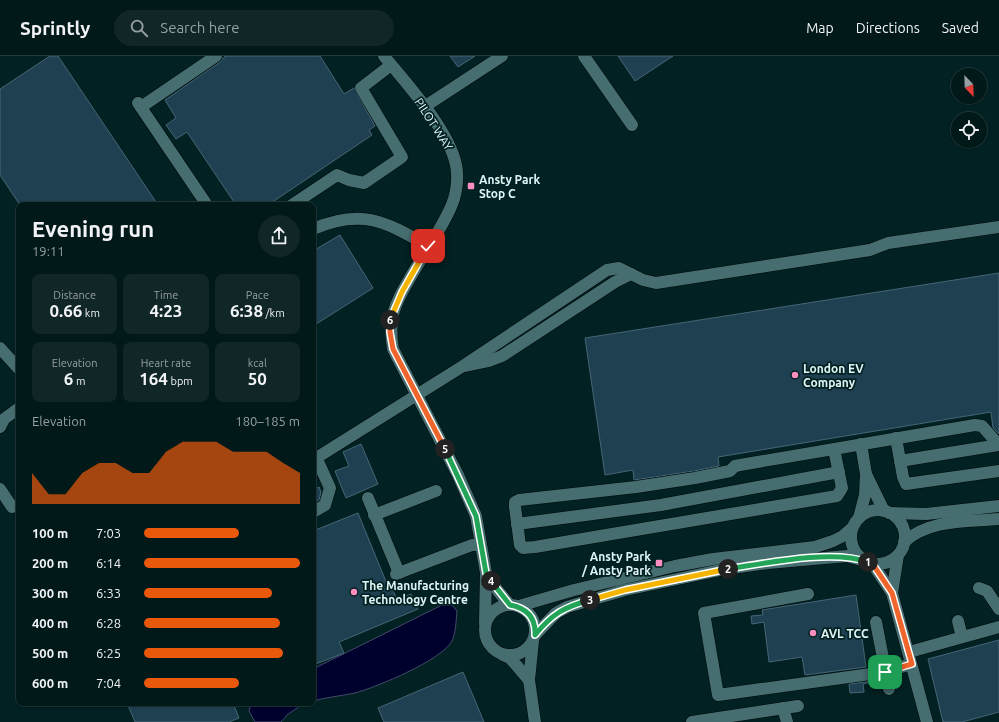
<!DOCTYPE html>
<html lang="en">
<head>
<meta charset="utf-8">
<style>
  body { margin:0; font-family:Ubuntu,sans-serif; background:#102627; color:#f1f3f6; height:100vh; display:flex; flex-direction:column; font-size:15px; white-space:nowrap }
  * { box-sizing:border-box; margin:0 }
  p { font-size:13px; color:#96a0a2 }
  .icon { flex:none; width:22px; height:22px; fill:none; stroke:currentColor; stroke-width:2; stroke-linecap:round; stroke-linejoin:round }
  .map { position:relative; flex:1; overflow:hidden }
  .panel { position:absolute; left:16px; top:146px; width:300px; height:504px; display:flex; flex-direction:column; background:#02191a; border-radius:8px; box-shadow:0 1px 3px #0004,0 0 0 1px #233839 }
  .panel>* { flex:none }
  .needle { width:26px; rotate:157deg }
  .controls { position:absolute; left:951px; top:12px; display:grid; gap:8px }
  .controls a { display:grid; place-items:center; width:36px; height:36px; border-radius:50%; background:#02191a; box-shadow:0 1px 3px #0004,0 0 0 1px #233839; font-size:20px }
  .pin { position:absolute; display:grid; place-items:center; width:34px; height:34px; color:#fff; margin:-17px; border-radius:8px; box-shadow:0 2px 6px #0006 }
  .km { position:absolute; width:20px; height:20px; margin:-10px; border-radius:50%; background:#222; color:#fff; font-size:11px; line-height:20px; text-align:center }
  .round { display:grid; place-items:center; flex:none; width:42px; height:42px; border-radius:21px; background:#102627 }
  .summary { display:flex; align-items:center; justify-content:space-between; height:68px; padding:0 16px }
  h1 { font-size:22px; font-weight:700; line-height:30px }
  .stats { display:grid; grid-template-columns:repeat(3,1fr); gap:6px; height:68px; padding:4px 16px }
  .stats div { display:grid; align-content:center; border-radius:8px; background:#102627; text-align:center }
  .stats b { font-size:17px; font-weight:700 }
  .stats small { font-size:11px; font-weight:400 }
  .stats p { font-size:11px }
  .chart { height:112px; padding:8px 16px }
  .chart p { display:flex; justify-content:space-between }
  .chart svg { width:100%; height:72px; margin-top:4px; fill:#ea580c; opacity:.7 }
  ul { padding:0 16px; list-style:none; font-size:13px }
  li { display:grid; grid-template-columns:64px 48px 1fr; align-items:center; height:30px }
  li i { height:10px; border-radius:5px; background:#ea580c }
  header { display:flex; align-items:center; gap:24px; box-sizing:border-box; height:56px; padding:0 20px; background:#02191a; border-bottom:1px solid #233839 }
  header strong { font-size:19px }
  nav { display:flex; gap:22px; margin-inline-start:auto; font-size:14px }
  .search { width:280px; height:36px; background:#102627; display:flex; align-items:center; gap:10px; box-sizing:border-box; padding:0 14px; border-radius:22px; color:#96a0a2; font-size:15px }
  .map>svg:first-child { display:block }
  .water { fill:#00002d; stroke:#434969 }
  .building { fill:#1e4050; stroke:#466676 }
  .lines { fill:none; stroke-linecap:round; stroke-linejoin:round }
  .minor-casing { stroke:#00090a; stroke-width:13 }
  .minor { stroke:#466d6f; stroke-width:12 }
  .split-1-casing { stroke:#fff; stroke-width:8 }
  .split-2-casing { stroke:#fff; stroke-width:8 }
  .split-3-casing { stroke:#fff; stroke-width:8 }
  .split-4-casing { stroke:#fff; stroke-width:8 }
  .split-5-casing { stroke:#fff; stroke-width:8 }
  .split-6-casing { stroke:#fff; stroke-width:8 }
  .split-7-casing { stroke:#fff; stroke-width:8 }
  .split-1 { stroke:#f0652b; stroke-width:5 }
  .split-2 { stroke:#22a559; stroke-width:5 }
  .split-3 { stroke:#f5b400; stroke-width:5 }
  .split-4 { stroke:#22a559; stroke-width:5 }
  .split-5 { stroke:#22a559; stroke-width:5 }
  .split-6 { stroke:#f0652b; stroke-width:5 }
  .split-7 { stroke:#f5b400; stroke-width:5 }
  .poi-dot { fill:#fd8ebe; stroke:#022122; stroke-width:1.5 }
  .labels { text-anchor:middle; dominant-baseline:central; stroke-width:3.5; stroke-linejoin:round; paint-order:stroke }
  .street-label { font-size:12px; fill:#dff4f4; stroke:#022122 }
  .poi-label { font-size:12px; font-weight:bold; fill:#dff4f4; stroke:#022122; text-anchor:start }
</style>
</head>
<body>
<header>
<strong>Sprintly</strong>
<div class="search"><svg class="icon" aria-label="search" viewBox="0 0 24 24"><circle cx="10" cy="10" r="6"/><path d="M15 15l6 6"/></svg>Search here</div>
<nav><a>Map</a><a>Directions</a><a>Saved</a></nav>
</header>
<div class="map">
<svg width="999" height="666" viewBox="0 0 999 666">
  <rect width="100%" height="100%" fill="#022122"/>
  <g class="water">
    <path d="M442,549H452L457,555C456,564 456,576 452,585C442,604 377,631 355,637C341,640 327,641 313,645V613Z"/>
    <polygon points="251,647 305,647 288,658 281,666 255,666 249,655"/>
  </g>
  <g class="building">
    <polygon points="50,0 58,0 158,149 20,149 0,119 0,33"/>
    <polygon points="225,0 320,0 344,38 354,32 375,70 369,74 372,79 268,149 236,149 187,76 176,83 166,69 176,62 165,44 220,6"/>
    <polygon points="450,0 475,0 458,11"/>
    <polygon points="618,0 673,0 635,25"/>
    <polygon points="340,179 373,232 313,270 313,195"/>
    <polygon points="999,217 999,378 993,372 991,356 718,401 719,410 694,415 634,424 633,414 605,419 585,282"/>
    <polygon points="361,388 378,428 346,442 335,415 349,410 343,396"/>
    <polygon points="319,431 321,436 319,444 313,446 313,434"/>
    <polygon points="358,457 389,533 392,532 397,544 411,538 418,553 339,586 344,597 313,609 313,475"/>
    <polygon points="856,539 866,611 805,619 802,601 769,606 764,566 752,568 751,560 763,559 762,554"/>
    <polygon points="999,584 999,656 962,666 943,666 928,603"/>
    <polygon points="463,616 484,666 384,666 378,652"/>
    <polygon points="874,625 863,628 864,636 850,637 849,628"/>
    <polygon points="127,647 233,647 239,662 229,666 135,666"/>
  </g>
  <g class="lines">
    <defs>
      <g id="minor">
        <path d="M384,0C407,28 449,74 456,109C459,123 456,141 450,153C439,177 423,199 410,222C394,249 388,262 393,293L458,419L476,460L486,517L485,567"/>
        <polyline points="584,0 632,69"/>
        <polyline points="138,47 207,149"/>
        <polyline points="141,51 216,0"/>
        <polyline points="424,51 502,0"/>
        <polyline points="292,149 337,119 349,124 364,127 402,101 361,32 391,9"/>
        <path d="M313,173C361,152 385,165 428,190"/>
        <polyline points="0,292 19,313"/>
        <polyline points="465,310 489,305 502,300 615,226 631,218"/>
        <polyline points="0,371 4,363 19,352"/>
        <polyline points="896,382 903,421 906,428 999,415"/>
        <polyline points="861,388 866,418"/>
        <polyline points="834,393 842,432 837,440 535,491 523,492 520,489 515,451 515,446 519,444 636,431 695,422 730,415 735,410 740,409 975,369 982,370 999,389"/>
        <polyline points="313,404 463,310 607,214 619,212 643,224 656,227 870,194 888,187 999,171"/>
        <polyline points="900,405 999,389"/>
        <polyline points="0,433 12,451"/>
        <polyline points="368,442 399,517"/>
        <circle cx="878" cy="481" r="27"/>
        <polyline points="313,456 325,449 330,432 316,401"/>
        <polyline points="889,457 926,458 999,450"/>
        <polyline points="374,459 436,435"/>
        <polyline points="859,462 865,439 866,418 884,455"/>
        <polyline points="517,468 661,449 839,416"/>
        <path d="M904,486C929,463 967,466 999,463"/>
        <polyline points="872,507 892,537 927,666"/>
        <polyline points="486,517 498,535 510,549"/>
        <polyline points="396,518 472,489 481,489"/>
        <polyline points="979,532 987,535 999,553"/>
        <polyline points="892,537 898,499"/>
        <polyline points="808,538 704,557 718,639 885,616 911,608"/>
        <circle cx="510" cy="574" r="25"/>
        <polyline points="519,550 574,534 675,510 713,503 815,491 833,485 843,480 852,472"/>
        <polyline points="958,565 962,581"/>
        <polyline points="876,566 889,633"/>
        <polyline points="535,579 556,557 567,551 625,534 725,513 768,507 847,500 865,505"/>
        <polyline points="533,585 529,624 535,666"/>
        <polyline points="909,596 999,571"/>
        <polyline points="503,599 510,602 529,624"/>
        <polyline points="783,652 787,666"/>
        <polyline points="692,666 798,650"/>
      </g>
    </defs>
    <use href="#minor" class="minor-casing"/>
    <use href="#minor" class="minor"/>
  </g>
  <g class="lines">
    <defs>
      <polyline id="split-1" points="868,506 872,507 892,537 912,608 885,616"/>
      <path id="split-2" d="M728,513C767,507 832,493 868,506"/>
      <polyline id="split-3" points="590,544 625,534 728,513"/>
      <path id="split-4" d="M491,525L510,549C526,552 536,561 535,579C552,558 564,551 590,544"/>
      <polyline id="split-5" points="445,393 476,460 486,517 491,525"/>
      <polyline id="split-6" points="390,264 390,276 393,293 445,393"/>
      <polyline id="split-7" points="390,264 402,236 428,190"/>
    </defs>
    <use href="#split-1" class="split-1-casing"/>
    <use href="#split-2" class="split-2-casing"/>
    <use href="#split-3" class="split-3-casing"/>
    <use href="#split-4" class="split-4-casing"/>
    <use href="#split-5" class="split-5-casing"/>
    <use href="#split-6" class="split-6-casing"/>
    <use href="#split-7" class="split-7-casing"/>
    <use href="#split-1" class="split-1"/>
    <use href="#split-2" class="split-2"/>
    <use href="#split-3" class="split-3"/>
    <use href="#split-4" class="split-4"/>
    <use href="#split-5" class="split-5"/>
    <use href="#split-6" class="split-6"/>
    <use href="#split-7" class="split-7"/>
  </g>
  <g class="poi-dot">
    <rect x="467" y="126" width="8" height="8" rx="2"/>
    <circle cx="795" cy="319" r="4"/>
    <rect x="655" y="503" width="8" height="8" rx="2"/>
    <circle cx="354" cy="536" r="4"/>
    <circle cx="813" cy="577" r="4"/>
  </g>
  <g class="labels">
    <g class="street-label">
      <text transform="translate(434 68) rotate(57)">PILOT WAY</text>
    </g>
    <g class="poi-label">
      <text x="479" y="123">Ansty Park<tspan x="479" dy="14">Stop C</tspan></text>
      <text x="803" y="312">London EV<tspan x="803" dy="14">Company</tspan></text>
      <text x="651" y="500" text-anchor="end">Ansty Park<tspan x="651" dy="14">/ Ansty Park</tspan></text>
      <text x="362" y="529">The Manufacturing<tspan x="362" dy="14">Technology Centre</tspan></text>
      <text x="821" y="577">AVL TCC</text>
    </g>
  </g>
</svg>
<div class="controls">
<a><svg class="needle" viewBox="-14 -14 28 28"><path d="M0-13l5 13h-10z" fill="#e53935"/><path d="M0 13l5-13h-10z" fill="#96a0a2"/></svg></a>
<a><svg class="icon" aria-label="locate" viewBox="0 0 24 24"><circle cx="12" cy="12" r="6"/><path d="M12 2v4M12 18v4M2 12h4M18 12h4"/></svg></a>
</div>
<div class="pin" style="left:885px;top:616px;background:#1e9e55"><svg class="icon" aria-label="arrive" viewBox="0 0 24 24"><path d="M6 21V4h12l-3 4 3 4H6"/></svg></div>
<div class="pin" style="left:428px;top:190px;background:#d93025"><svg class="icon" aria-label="check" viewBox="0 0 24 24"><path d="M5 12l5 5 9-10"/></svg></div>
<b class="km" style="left:868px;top:506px">1</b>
<b class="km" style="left:728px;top:513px">2</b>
<b class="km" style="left:590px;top:544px">3</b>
<b class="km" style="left:491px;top:525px">4</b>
<b class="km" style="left:445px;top:393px">5</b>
<b class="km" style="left:390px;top:264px">6</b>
<section class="panel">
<div class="summary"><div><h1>Evening run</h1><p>19:11</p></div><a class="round"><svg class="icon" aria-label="share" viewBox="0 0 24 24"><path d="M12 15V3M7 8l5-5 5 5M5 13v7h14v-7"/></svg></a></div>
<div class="stats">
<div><p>Distance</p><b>0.66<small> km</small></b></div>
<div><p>Time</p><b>4:23</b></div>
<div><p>Pace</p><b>6:38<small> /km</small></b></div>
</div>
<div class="stats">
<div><p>Elevation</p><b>6<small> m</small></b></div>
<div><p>Heart rate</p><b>164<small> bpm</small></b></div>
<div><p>kcal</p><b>50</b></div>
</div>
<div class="chart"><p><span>Elevation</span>180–185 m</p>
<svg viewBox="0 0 160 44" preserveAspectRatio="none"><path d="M0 44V25L10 38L20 38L30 25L40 19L50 19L60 25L70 25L80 12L90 6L100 6L110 6L120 12L130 12L140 12L150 19L160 25V44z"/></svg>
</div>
<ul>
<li><b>100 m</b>7:03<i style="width:61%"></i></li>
<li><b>200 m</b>6:14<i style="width:100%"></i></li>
<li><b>300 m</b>6:33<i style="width:82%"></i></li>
<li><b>400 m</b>6:28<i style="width:87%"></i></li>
<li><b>500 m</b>6:25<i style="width:89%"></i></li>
<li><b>600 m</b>7:04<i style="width:61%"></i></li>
</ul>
</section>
</div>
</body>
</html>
